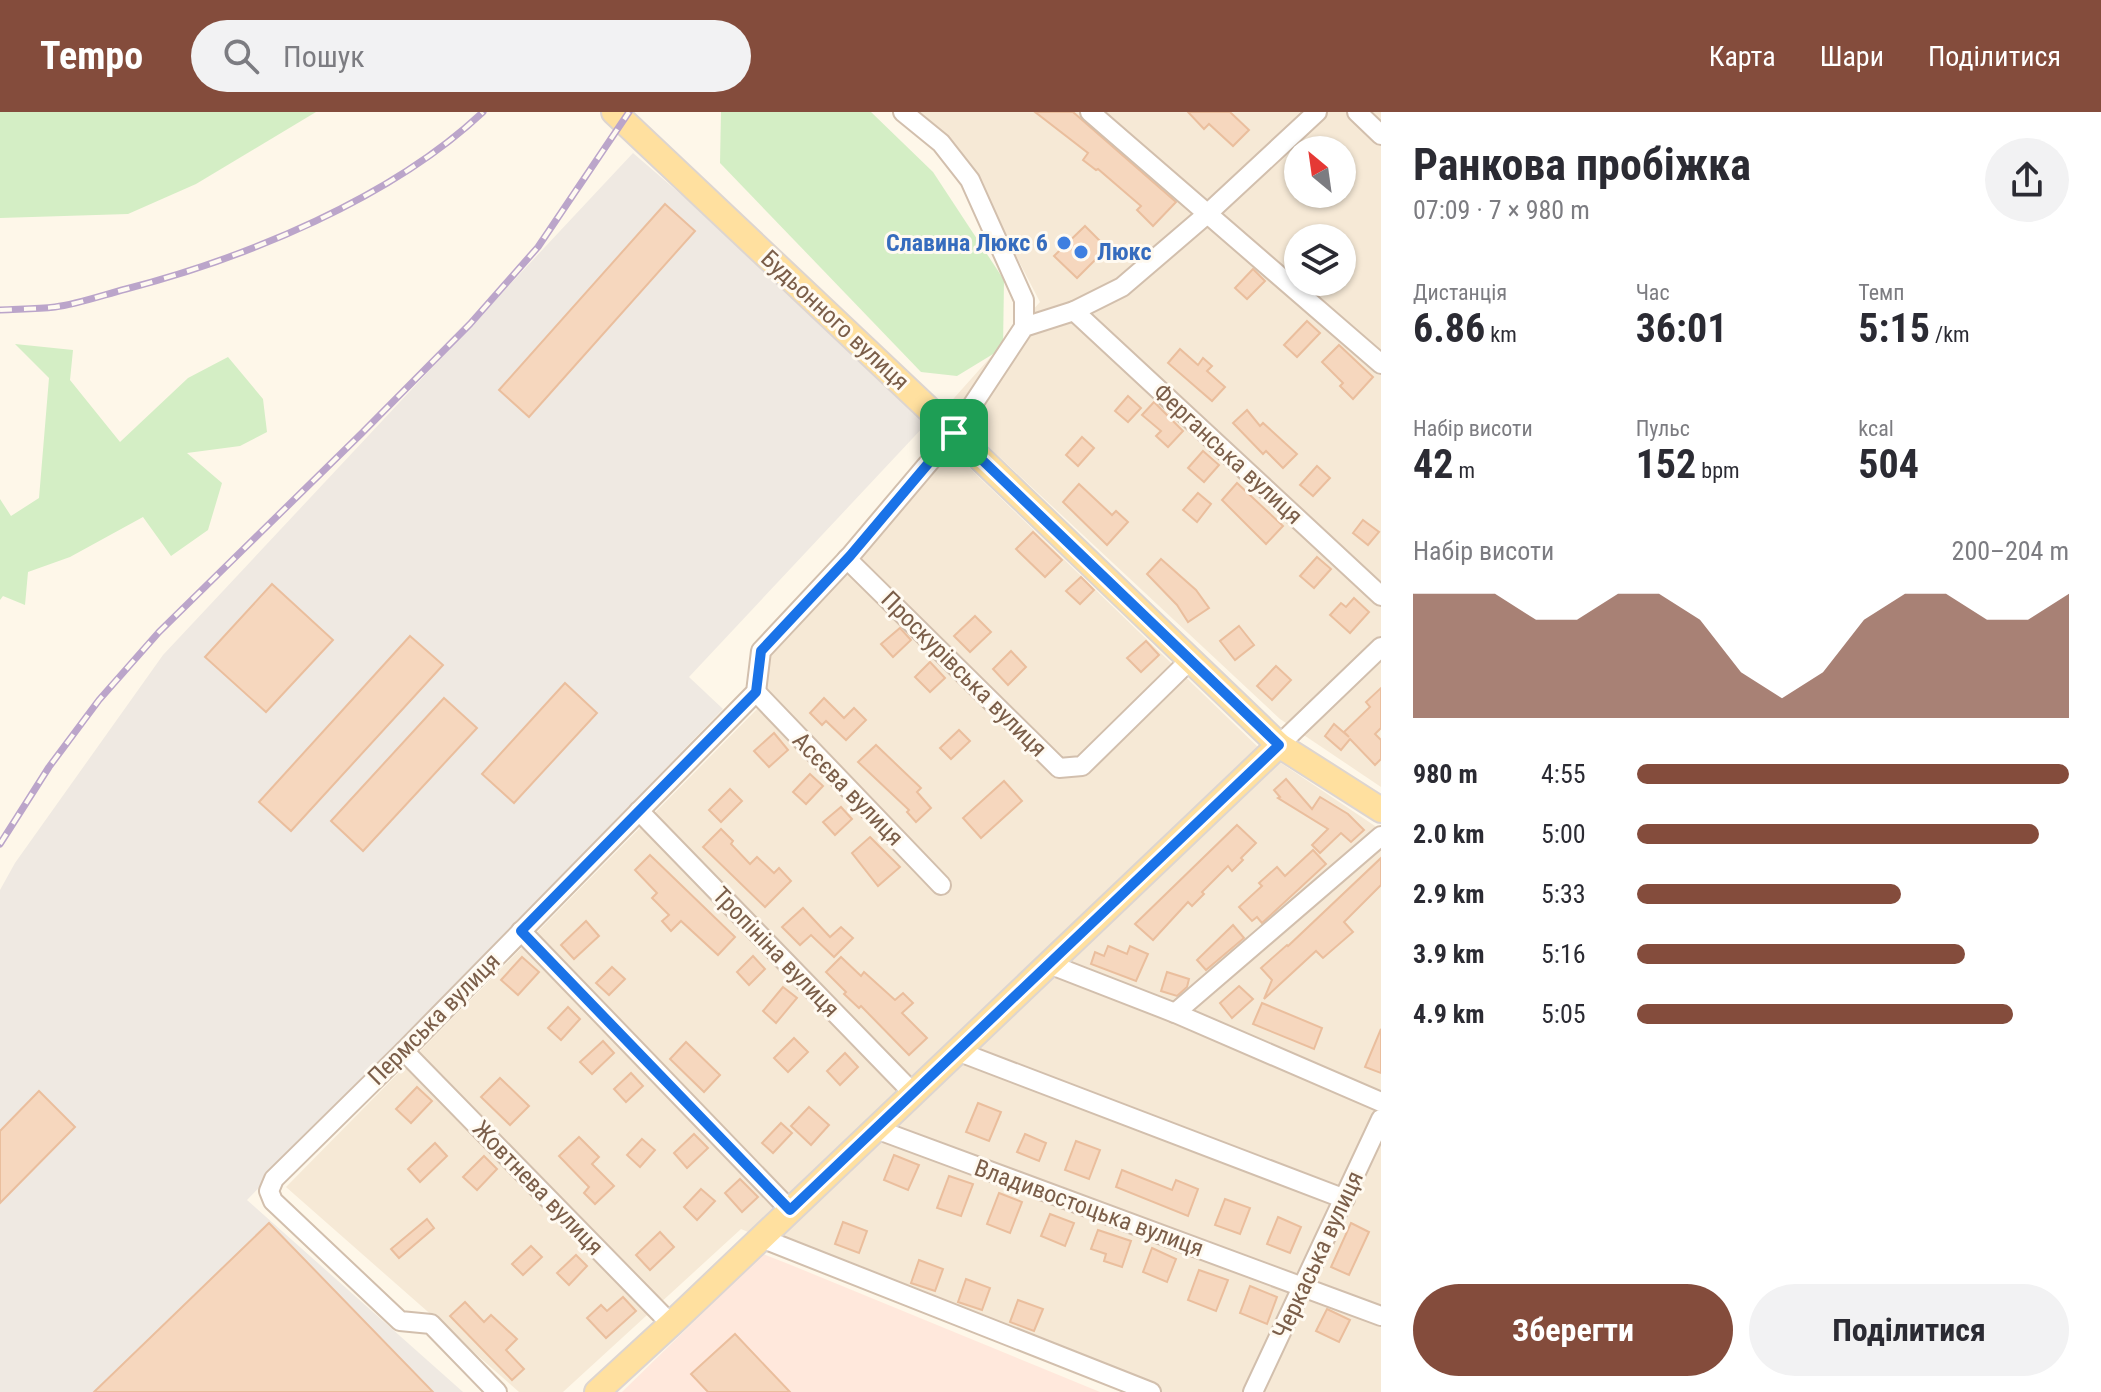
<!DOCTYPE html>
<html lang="uk">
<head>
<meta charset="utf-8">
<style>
  body { margin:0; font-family:"Roboto Condensed",sans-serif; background:#f2f2f3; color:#2b2b33; height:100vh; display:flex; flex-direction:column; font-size:30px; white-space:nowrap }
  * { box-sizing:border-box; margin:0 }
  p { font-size:26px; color:#7c7c81 }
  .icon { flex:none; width:44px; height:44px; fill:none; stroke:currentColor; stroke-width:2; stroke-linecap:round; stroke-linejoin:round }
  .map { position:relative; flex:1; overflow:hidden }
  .panel { display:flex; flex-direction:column; background:#fff; width:720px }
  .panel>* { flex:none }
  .needle { width:52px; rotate:331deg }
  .controls { position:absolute; left:1284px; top:24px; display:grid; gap:16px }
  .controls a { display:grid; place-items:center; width:72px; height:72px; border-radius:50%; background:#fff; box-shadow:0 2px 6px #0004; font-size:40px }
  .pin { position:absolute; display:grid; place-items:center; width:68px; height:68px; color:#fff; margin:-34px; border-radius:16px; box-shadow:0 4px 12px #0006 }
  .round { display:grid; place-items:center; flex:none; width:84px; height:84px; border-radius:42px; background:#f2f2f3 }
  .summary { display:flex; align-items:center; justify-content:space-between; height:136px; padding:0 32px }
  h1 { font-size:44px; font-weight:700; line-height:60px }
  .figures { display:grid; grid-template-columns:repeat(3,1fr); gap:12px; height:136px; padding:8px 32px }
  .figures div { display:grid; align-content:center }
  .figures b { font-size:40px; font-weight:700 }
  .figures small { font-size:22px; font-weight:400 }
  .figures p { font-size:22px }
  .chart { height:224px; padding:16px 32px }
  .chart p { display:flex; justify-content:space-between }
  .chart svg { width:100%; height:144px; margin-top:8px; fill:#844c3c; opacity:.7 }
  .button { display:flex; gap:16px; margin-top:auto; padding:16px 32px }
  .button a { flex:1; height:92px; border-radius:48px; background:#844c3c; color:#fff; font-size:32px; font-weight:700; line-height:92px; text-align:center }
  .button a+a { background:#f2f2f3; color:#2b2b33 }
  ul { padding:0 32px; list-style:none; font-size:26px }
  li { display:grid; grid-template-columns:128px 96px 1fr; align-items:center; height:60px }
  li i { height:20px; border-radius:10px; background:#844c3c }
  header { display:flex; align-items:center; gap:48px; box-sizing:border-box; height:112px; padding:0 40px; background:#844c3c; color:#fff }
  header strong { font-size:38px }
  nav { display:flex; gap:44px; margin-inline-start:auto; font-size:28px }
  .search { width:560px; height:72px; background:#f2f2f3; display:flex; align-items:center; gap:20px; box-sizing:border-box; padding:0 28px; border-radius:44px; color:#7c7c81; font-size:30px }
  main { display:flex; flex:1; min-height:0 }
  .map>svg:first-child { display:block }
  .residential { fill:#f6e9d6; fill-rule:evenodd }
  .commercial { fill:#ffe8dc }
  .industrial { fill:#efe9e2 }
  .green { fill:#d4eec5 }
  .building { fill:#f6d7be; stroke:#eabe9d; stroke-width:2 }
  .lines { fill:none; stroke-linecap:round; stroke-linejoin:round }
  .minor-casing { stroke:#d2bfad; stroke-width:22 }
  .major-casing { stroke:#ddd5d0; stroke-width:28 }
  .minor { stroke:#fff; stroke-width:18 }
  .major { stroke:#ffe09f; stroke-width:24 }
  .rail-casing { stroke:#bba5ca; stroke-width:7 }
  .rail { stroke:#fffaf1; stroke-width:4; stroke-dasharray:12; stroke-linecap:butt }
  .route-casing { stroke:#fff; stroke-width:16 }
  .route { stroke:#1a73e8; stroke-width:10 }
  .shop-dot { fill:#3f7fe0; stroke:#fffaf1; stroke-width:3 }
  .labels { text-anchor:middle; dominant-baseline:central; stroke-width:6; stroke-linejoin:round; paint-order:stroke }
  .shop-label { font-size:24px; font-weight:bold; fill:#366cbe; stroke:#fffaf1; text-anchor:end }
  .street-label { font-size:24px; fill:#7b5e49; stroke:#fffaf1 }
</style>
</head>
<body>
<header>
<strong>Tempo</strong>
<div class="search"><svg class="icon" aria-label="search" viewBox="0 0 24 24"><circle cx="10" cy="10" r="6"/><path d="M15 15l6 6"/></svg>Пошук</div>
<nav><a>Карта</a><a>Шари</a><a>Поділитися</a></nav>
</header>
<main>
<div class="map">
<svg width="1381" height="1280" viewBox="0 0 1381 1280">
  <rect width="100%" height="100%" fill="#fef7e9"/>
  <g class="residential">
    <path d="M909,0H1381V675L1280,607L946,295L1040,190L967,49ZM1298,38H1342V82H1298ZM1298,126H1342V170H1298Z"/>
    <polygon points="952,339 1260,637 1381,718 1381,1280 1124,1280 741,1117 563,1280 519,1280 286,1075 760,594 771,538"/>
  </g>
  <polygon class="commercial" points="763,1142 791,1153 1100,1280 622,1280"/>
  <polygon class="industrial" points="633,41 713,110 927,311 689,565 723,597 247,1088 463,1280 0,1280 0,778 15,751 163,543"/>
  <g class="green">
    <polygon points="0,0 316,0 196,72 128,102 0,106"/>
    <polygon points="721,0 871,0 933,60 1004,168 1003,236 957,264 921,260 720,51"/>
    <polygon points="15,232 73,238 70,268 120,330 188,266 228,245 263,287 267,320 240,334 187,341 222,371 208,418 171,444 143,405 70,445 28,460 25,493 3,484 0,488 0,387 11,404 39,386 49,266"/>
  </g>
  <g class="building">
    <polygon points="1035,0 1073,0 1176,90 1153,114 1137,98 1141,94 1098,57 1096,58 1083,48 1088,41"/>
    <polygon points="1188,0 1230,0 1249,18 1233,34 1209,12 1204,17"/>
    <polygon points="665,92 695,119 529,305 499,278"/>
    <polygon points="1085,114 1107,136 1077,166 1054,144"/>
    <polygon points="1253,157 1265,169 1247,187 1235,176"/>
    <polygon points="1307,209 1320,221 1297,245 1284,233"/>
    <polygon points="1339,233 1373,265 1353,287 1340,274 1343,271 1322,250"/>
    <polygon points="1180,237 1198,253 1203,246 1212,254 1207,259 1225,275 1212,289 1168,251"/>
    <polygon points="1128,284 1141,296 1128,310 1115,299"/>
    <polygon points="1154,290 1183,319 1168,335 1156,324 1161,319 1142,303"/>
    <polygon points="1247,298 1260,314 1263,311 1297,342 1283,356 1266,339 1263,342 1233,311"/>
    <polygon points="1082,325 1094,336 1078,354 1066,343"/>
    <polygon points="1203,339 1219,353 1204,370 1188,356"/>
    <polygon points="1317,354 1330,366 1313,384 1300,373"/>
    <polygon points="1237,371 1283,414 1266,432 1222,388"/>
    <polygon points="1079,372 1112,403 1116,399 1128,410 1107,433 1063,390"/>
    <polygon points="1198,381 1211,392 1197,410 1183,398"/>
    <polygon points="1363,408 1379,420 1368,433 1353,421"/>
    <polygon points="1033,420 1062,448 1045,465 1016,437"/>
    <polygon points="1317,445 1331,457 1314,476 1300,464"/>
    <polygon points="1161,447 1196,478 1209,496 1188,510 1177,493 1147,462"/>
    <polygon points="1081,465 1094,478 1080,492 1066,479"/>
    <polygon points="272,472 333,528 266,600 205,545"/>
    <polygon points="1354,486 1369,500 1350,521 1330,503 1341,491 1346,495"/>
    <polygon points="975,504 991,520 970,540 954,524"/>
    <polygon points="1239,514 1254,533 1235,548 1220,529"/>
    <polygon points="900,516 911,528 893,545 881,532"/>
    <polygon points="410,524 443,553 291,719 259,690"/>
    <polygon points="1146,529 1159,543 1141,560 1127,546"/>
    <polygon points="1011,539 1026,555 1008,573 993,557"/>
    <polygon points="930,550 945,566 930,580 915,565"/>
    <polygon points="1276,554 1291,568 1272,588 1257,574"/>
    <polygon points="565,571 597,601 514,691 482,662"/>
    <polygon points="1381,576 1381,616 1375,622 1381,628 1381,647 1375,653 1350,627 1341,638 1325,624 1334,612 1349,625 1344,620 1370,595 1366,590"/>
    <polygon points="444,586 477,616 363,739 331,709"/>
    <polygon points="824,586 844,606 854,596 866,608 846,628 826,609 822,613 810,601"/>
    <polygon points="959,618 970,629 951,647 940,636"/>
    <polygon points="774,621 788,638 769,655 754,639"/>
    <polygon points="876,633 921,676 917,680 931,696 916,710 907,700 909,698 858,650"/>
    <polygon points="810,662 823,674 806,692 793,680"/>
    <polygon points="1286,667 1312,697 1320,685 1348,702 1364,718 1351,730 1341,721 1320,741 1312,733 1328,717 1278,686 1280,685 1274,678"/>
    <polygon points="1004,669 1022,689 981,726 963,706"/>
    <polygon points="730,677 742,689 721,710 709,698"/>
    <polygon points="841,695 852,707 835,723 823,710"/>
    <polygon points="1237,713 1256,731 1241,746 1243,748 1232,759 1228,754 1202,780 1204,782 1192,794 1188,790 1153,828 1135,812"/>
    <polygon points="721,717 733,729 731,732 750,752 757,745 774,761 779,756 791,769 765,795 703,735"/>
    <polygon points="870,725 900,755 878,774 852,741"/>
    <polygon points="1313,738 1326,752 1262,811 1257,805 1252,809 1239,795 1262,774 1259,771 1277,755 1285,764"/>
    <polygon points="650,743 735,825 718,843 681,809 671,819 662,809 669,803 652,786 657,781 635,758"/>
    <polygon points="1381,746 1381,773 1344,810 1353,820 1323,846 1316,839 1264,887 1272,868 1261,856 1287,833 1288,834"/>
    <polygon points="803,796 830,825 841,815 853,826 834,845 811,823 800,833 782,815"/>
    <polygon points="586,809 599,824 574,847 561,833"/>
    <polygon points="1233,813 1244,826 1206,858 1197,848"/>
    <polygon points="1108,834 1127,842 1130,834 1148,842 1136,869 1091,852 1095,840 1104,844"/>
    <polygon points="753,844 765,857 749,873 737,860"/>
    <polygon points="522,845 539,860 518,883 501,868"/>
    <polygon points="841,845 861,864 864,860 895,888 903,881 913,891 902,901 927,926 909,943 861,894 859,896 844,882 846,880 826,860"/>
    <polygon points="612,855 625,867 609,883 596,871"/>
    <polygon points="1167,860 1189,867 1187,875 1177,884 1161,879"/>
    <polygon points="1239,874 1253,887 1232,906 1220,891"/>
    <polygon points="783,875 797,886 776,911 763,899"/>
    <polygon points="1262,891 1322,916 1314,937 1253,912"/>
    <polygon points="568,895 580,907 561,928 548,916"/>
    <polygon points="1381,917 1381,961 1365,955"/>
    <polygon points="794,926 808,940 788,960 774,946"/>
    <polygon points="603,929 614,941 592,962 580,950"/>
    <polygon points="686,930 720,963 704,980 670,947"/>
    <polygon points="845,941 858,955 840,973 827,959"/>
    <polygon points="631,961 643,974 626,990 614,977"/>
    <polygon points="500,966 529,994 510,1013 481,985"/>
    <polygon points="417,975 432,989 411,1011 396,997"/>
    <polygon points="39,979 75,1015 0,1091 0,1019"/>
    <polygon points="978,991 1001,1000 989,1029 966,1020"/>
    <polygon points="809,995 829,1013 811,1033 791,1014"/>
    <polygon points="781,1011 792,1021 773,1041 762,1031"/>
    <polygon points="694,1022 708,1036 687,1056 674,1041"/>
    <polygon points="1025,1022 1046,1031 1039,1049 1017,1040"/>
    <polygon points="579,1025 599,1045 592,1052 614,1074 595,1092 584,1081 589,1075 559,1044"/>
    <polygon points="642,1027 655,1038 640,1055 627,1043"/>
    <polygon points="1076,1029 1100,1038 1089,1067 1065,1058"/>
    <polygon points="435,1031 447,1044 420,1070 408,1057"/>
    <polygon points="894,1043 919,1053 908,1078 884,1068"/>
    <polygon points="484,1044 497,1057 477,1078 463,1065"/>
    <polygon points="1122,1058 1172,1078 1176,1068 1198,1077 1188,1104 1116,1075"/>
    <polygon points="949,1064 973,1072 961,1104 937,1096"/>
    <polygon points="740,1067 758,1085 742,1100 725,1081"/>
    <polygon points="701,1077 715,1089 697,1108 684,1095"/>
    <polygon points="999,1081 1022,1090 1010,1121 987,1112"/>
    <polygon points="1225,1087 1250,1096 1240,1122 1215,1113"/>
    <polygon points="1050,1102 1074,1111 1065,1134 1041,1124"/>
    <polygon points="1278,1105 1301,1115 1290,1141 1267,1132"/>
    <polygon points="427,1107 434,1116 399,1146 391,1137"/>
    <polygon points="843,1110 867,1119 859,1141 835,1132"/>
    <polygon points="269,1111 433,1280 94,1280"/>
    <polygon points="1351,1111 1369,1120 1349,1163 1331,1155"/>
    <polygon points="1098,1118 1131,1129 1122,1155 1104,1149 1106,1142 1091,1137"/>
    <polygon points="660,1120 674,1135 650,1158 636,1143"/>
    <polygon points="531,1134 542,1145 523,1163 512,1152"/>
    <polygon points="1152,1136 1176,1147 1167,1170 1143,1160"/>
    <polygon points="576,1143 587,1154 569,1173 557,1161"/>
    <polygon points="919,1148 943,1157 935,1179 911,1171"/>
    <polygon points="1199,1158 1228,1168 1216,1199 1188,1188"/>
    <polygon points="966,1167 990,1176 982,1198 958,1190"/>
    <polygon points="1250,1174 1277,1185 1267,1212 1240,1201"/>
    <polygon points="623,1185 636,1199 606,1226 587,1206 601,1193 607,1199"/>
    <polygon points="1018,1188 1043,1197 1034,1219 1010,1210"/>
    <polygon points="465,1190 484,1210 491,1203 517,1227 506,1238 524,1257 512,1268 450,1204"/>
    <polygon points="1327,1197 1350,1208 1339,1230 1316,1219"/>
    <polygon points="735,1222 790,1280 708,1280 691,1262"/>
  </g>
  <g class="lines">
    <defs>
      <g id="minor">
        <polyline points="903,0 941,31 970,68 1024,188 1024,215"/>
        <polyline points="1090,0 1381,252"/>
        <polyline points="1357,0 1381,23"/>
        <polyline points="1074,199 1381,484"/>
        <polyline points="847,447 1059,656 1082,654 1190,548"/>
        <polyline points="756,580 941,773"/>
        <polyline points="1279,633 1381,535"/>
        <polyline points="639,699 913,981"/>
        <polyline points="521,819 790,1098"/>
        <polyline points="1049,852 1175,901 1381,990"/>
        <polyline points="1175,901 1381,724"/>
        <polyline points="404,939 671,1212"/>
        <polyline points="957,939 1345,1087"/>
        <polyline points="876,1017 1381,1204"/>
        <polyline points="761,1126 1151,1280"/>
        <polyline points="497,1280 431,1212 400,1209 273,1089 269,1079 274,1067 404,939 756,580 761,539 850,444 954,321 1024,215 1074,199 1122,175 1206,103 1317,0"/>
        <polyline points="1253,1280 1381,1007"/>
      </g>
      <g id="major">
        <polyline points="614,0 954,321 1279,633 1381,698"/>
        <polyline points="597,1280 671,1212 1279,633"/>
      </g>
    </defs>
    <use href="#minor" class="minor-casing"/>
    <use href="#major" class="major-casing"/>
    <use href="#minor" class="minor"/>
    <use href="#major" class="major"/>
    <defs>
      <g id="rail">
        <path d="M0,198C18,197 37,197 55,195C78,192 103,183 126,177C246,146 392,86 483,0"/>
        <polyline points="0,732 49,655 99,588 159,520 362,321 470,212 538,135 629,0"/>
      </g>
    </defs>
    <use href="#rail" class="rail-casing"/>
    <use href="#rail" class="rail"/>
  </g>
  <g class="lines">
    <defs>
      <polygon id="route" points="954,321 1279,633 790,1098 521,819 756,580 761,539 850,444"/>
    </defs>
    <use href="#route" class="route-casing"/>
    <use href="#route" class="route"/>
  </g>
  <g class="shop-dot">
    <circle cx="1064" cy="131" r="8"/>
    <circle cx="1081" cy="140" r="8"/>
  </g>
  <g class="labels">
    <g class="shop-label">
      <text x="1048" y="131">Славина Люкс 6</text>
      <text x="1097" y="140" text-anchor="start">Люкс</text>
    </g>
    <g class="street-label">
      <text transform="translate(835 208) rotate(43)">Будьонного вулиця</text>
      <text transform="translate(1228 342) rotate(43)">Ферганська вулиця</text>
      <text transform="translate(964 562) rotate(45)">Проскурівська вулиця</text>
      <text transform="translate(848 677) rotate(46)">Асєєва вулиця</text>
      <text transform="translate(776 840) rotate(46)">Тропініна вулиця</text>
      <text transform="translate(434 907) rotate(-45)">Пермська вулиця</text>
      <text transform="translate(538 1076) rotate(46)">Жовтнева вулиця</text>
      <text transform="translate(1089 1096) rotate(20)">Владивостоцька вулиця</text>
      <text transform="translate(1318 1143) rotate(-65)">Черкаська вулиця</text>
    </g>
  </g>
</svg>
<div class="controls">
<a><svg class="needle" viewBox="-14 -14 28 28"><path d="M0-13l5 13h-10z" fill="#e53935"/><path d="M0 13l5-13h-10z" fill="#7c7c81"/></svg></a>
<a><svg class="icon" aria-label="layers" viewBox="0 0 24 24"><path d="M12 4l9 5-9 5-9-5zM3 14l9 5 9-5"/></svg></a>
</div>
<div class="pin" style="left:954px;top:321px;background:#1e9e55"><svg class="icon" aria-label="arrive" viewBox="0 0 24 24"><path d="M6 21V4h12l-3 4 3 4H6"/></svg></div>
</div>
<section class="panel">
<div class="summary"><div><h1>Ранкова пробіжка</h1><p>07:09 · 7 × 980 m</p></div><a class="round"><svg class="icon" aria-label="share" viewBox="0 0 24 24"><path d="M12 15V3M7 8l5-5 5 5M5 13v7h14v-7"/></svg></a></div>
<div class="figures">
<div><p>Дистанція</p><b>6.86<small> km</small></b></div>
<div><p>Час</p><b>36:01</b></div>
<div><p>Темп</p><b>5:15<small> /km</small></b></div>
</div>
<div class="figures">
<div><p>Набір висоти</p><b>42<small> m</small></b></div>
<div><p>Пульс</p><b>152<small> bpm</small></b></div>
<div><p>kcal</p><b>504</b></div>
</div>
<div class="chart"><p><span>Набір висоти</span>200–204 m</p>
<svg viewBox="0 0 160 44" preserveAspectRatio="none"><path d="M0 44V6L10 6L20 6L30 14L40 14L50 6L60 6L70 14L80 30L90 38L100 30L110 14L120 6L130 6L140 14L150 14L160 6V44z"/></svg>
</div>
<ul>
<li><b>980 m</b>4:55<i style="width:100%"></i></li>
<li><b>2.0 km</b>5:00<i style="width:93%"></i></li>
<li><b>2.9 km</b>5:33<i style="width:61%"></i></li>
<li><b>3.9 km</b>5:16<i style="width:76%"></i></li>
<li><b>4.9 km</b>5:05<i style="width:87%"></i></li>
</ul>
<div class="button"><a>Зберегти</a><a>Поділитися</a></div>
</section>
</main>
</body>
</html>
